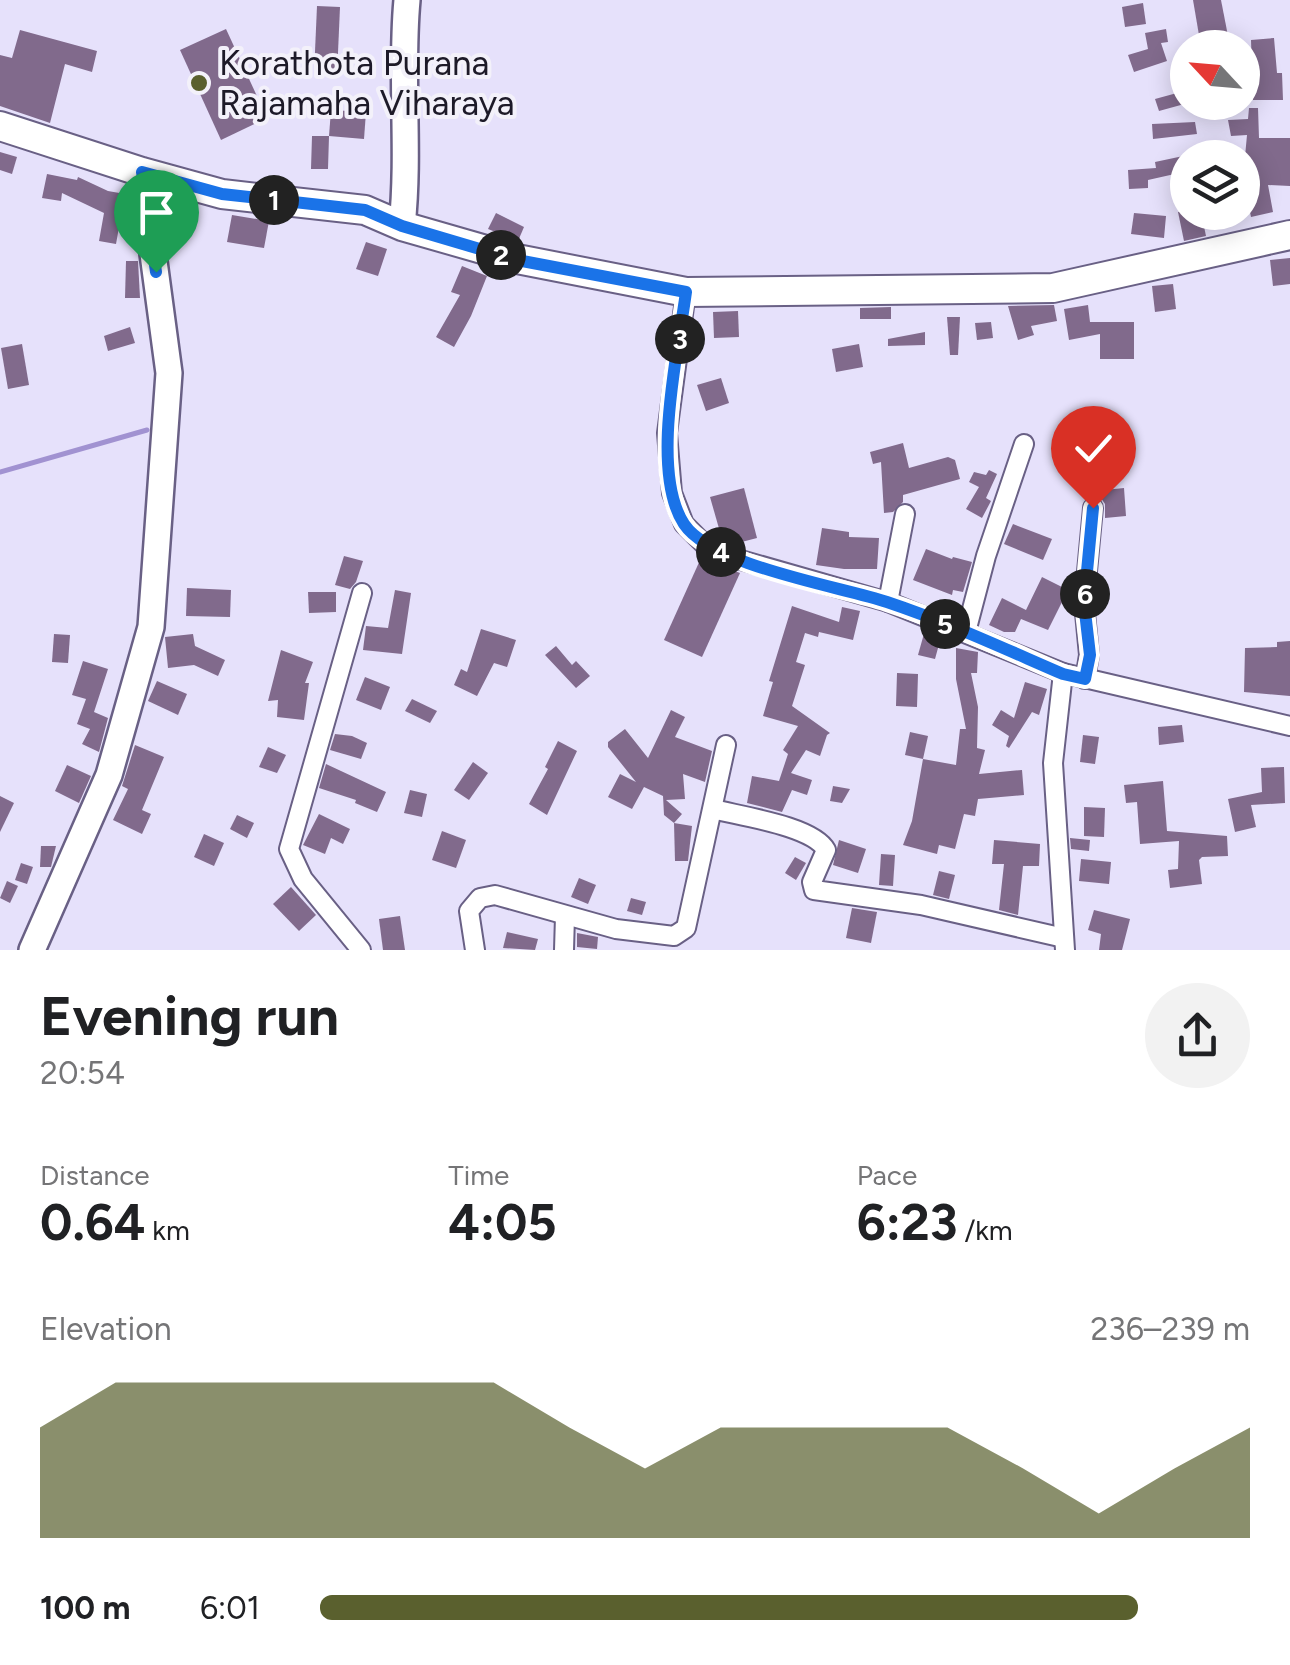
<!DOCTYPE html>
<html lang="en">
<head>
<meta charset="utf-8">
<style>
  body { margin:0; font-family:Figtree,sans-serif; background:#f2f2f2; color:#202124; height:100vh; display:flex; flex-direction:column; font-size:38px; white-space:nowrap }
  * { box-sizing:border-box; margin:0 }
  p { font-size:32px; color:#757577 }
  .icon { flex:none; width:55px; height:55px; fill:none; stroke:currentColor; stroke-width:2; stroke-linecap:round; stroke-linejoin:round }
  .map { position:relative; height:950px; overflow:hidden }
  .drawer { display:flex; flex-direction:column; background:#fff; flex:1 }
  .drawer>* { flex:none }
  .needle { width:65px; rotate:296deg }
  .tools { position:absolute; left:1170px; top:30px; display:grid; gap:20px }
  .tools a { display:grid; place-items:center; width:90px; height:90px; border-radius:50%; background:#fff; box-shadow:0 5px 25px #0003; font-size:50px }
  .pin { position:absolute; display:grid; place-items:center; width:85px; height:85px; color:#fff; margin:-102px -42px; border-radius:50% 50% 50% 0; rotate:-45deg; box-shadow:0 0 10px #0007 }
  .pin .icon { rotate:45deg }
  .km { position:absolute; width:50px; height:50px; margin:-25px; border-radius:50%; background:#222; color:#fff; font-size:28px; line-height:50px; text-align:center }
  .round { display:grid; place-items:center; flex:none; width:105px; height:105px; border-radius:52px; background:#f2f2f2 }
  .head { display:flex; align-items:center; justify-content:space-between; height:170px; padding:0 40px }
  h1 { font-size:55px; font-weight:700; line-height:75px }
  .stats { display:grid; grid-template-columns:repeat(3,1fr); gap:15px; height:170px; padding:10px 40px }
  .stats div { display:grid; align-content:center }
  .stats b { font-size:50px; font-weight:700 }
  .stats small { font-size:28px; font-weight:400 }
  .stats p { font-size:28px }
  .chart { height:280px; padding:20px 40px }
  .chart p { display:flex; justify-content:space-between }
  .chart svg { width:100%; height:180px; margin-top:10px; fill:#5a602e; opacity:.7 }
  ul { padding:0 40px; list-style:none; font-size:32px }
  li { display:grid; grid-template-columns:160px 120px 1fr; align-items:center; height:75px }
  li i { height:25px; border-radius:12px; background:#5a602e }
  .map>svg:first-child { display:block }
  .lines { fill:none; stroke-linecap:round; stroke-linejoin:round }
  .stream { stroke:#a192d1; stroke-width:5 }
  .building { fill:#816a8c }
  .street-casing { stroke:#696085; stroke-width:22 }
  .secondary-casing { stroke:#696085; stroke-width:30 }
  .primary-casing { stroke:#696085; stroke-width:32 }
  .street { stroke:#fff; stroke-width:18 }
  .secondary { stroke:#fff; stroke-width:25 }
  .primary { stroke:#fff; stroke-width:28 }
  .route-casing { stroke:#fff; stroke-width:20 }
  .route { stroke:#1a73e8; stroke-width:12 }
  .poi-dot { fill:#5a602e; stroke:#f3f1fa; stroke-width:4 }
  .labels { text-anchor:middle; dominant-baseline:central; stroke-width:8; stroke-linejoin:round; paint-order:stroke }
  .poi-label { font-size:35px; fill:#1d1a28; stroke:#f3f1fa; text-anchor:start }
</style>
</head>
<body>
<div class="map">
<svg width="1290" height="950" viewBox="0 0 1290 950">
  <rect width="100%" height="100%" fill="#e6e1fb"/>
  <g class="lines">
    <polyline class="stream" points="0,472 147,430"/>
  </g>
  <g class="building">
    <polygon points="1193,0 1221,0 1228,36 1200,41"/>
    <polygon points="1143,3 1146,24 1125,27 1122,7"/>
    <polygon points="317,6 340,7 337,75 314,74"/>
    <polygon points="226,29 267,118 221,140 180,50"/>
    <polygon points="1166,29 1168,42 1161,43 1167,61 1134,72 1128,55 1148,49 1145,33"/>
    <polygon points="20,30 97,51 92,72 65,64 50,123 0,106 0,55 12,58"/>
    <polygon points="1274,38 1277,73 1282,73 1283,100 1253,100 1251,40"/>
    <polygon points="1188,90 1188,103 1159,111 1155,99"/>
    <polygon points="1249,108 1258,108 1259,138 1290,138 1290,186 1268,185 1273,212 1251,217 1243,178 1247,135 1231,136 1228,120 1248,119"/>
    <polygon points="331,110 366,112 364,139 329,136"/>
    <polygon points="1195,122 1197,134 1153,139 1152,124"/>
    <polygon points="312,136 329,136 328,169 311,169"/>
    <polygon points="0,152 17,157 12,174 0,170"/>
    <polygon points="1188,155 1188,171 1148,180 1148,188 1129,189 1128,170 1156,168 1155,162"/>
    <polygon points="47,174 77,180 78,177 108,191 125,194 116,244 99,241 104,213 62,193 61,201 42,198"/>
    <polygon points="1178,212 1201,212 1206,236 1184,241"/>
    <polygon points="496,213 524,227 518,241 488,229"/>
    <polygon points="1134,213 1166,216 1164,238 1131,234"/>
    <polygon points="232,215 269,221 264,248 227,242"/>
    <polygon points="366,242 387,249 378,276 356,269"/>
    <polygon points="1290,258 1290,284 1273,286 1270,260"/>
    <polygon points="126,261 138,261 140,298 125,298"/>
    <polygon points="462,266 487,276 471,316 454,347 436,337 460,295 451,292"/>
    <polygon points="1173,284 1176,309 1155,312 1152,286"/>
    <polygon points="1054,305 1057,321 1031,326 1034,335 1018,340 1008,306"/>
    <polygon points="1088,305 1090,322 1134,322 1134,359 1100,359 1100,334 1069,340 1064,309"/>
    <polygon points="891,307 891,319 860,319 860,308"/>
    <polygon points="738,311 739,337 714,338 713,312"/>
    <polygon points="947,317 960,317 958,355 950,355"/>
    <polygon points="991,322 993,338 977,340 975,323"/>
    <polygon points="130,327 135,343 108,351 104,336"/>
    <polygon points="925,332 925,345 888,346 888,339"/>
    <polygon points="22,344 29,385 8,389 1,348"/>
    <polygon points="859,344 863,367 836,372 832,349"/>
    <polygon points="721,378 729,403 706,411 697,385"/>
    <polygon points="903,443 909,468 948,457 955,460 960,479 903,495 903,502 893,512 884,513 881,462 873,464 870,452"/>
    <polygon points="989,470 997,474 986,498 991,501 982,518 966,509 979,487 969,482 974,472 986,475"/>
    <polygon points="744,488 757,538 734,544 722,539 710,497"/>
    <polygon points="1124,488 1126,516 1105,518 1105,504 1101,498 1093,496 1086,498 1085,492"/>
    <polygon points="1013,524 1052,539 1043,560 1004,544"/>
    <polygon points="822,528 849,532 849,537 879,538 877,569 844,569 816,565"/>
    <polygon points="926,549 952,559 953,557 972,562 963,592 953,590 952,595 913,580"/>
    <polygon points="344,556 363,561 356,582 350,589 335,585"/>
    <polygon points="701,558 740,573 702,657 664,640"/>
    <polygon points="1042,577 1068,590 1048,630 1021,619 1015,632 1004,632 989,625 1002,598 1026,610"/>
    <polygon points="187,588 231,590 230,617 186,616"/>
    <polygon points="395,590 411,593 402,654 363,650 366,626 388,628"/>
    <polygon points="308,592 336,592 336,612 309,613"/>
    <polygon points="792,606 839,622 842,607 860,611 853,640 819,632 818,637 805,633 796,662 805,665 792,706 830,733 827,735 820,756 806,750 791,773 812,780 807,795 792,790 782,812 747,803 752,776 779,781 788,754 783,750 798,726 763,716 773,682 769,681"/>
    <polygon points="481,629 516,640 507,667 494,663 477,696 454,685 461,669 467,672"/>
    <polygon points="925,630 941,637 935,659 918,655"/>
    <polygon points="54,634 70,635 68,663 52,662"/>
    <polygon points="193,634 195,646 225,660 218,676 194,665 168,668 165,637"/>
    <polygon points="1290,641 1290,696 1244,692 1245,648 1277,647 1277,642"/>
    <polygon points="556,646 572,665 576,661 590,676 576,688 545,655"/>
    <polygon points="956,648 978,652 977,673 971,673 978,707 977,748 985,750 979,774 1022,770 1024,795 978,799 975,816 964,814 955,849 939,845 937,854 903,845 912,821 923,759 956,765 960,729 966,729 956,679"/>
    <polygon points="281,650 313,662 305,683 309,683 304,720 277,717 278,700 268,701"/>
    <polygon points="83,661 108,669 94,712 108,718 99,752 82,744 90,729 77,724 86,699 72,695"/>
    <polygon points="897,673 918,674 917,707 896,706"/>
    <polygon points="365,677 390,687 381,710 356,700"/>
    <polygon points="157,681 187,694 178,715 148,701"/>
    <polygon points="1025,682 1047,689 1039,715 1032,712 1009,748 1006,746 1009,736 992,725 1001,710 1014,718"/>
    <polygon points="412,699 437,711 430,723 405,711"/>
    <polygon points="671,710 685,717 675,737 712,751 705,782 683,774 685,799 666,800 682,814 674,823 664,815 663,796 644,787 632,809 608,797 620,774 636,782 608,747 608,742 625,729 648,758"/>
    <polygon points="1182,725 1184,742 1159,745 1158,727"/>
    <polygon points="910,732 928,736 923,759 905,755"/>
    <polygon points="335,734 352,736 367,743 361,759 330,750"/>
    <polygon points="1083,735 1099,737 1095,764 1080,762"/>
    <polygon points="558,741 577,751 547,815 529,804 548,769 545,767"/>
    <polygon points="135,745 164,757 142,810 151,814 142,834 113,820 128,789 122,786"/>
    <polygon points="268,747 286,755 277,773 259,767"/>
    <polygon points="473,762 488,773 469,800 454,790"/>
    <polygon points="326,764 386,792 377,812 355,803 356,800 319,788"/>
    <polygon points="67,765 91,776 79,803 55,791"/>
    <polygon points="1284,767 1285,803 1251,805 1256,827 1235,832 1228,799 1262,792 1261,768"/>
    <polygon points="1163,781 1167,831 1227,836 1228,856 1202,857 1199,860 1202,884 1170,888 1168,870 1178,869 1179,841 1140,844 1137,802 1126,803 1124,785"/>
    <polygon points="833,786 850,789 842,803 830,801"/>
    <polygon points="410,790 427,794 422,817 404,813"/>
    <polygon points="0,796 14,803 0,832"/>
    <polygon points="1084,807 1105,808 1104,837 1084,836"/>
    <polygon points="319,814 350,829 343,844 331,838 325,854 303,845"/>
    <polygon points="237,815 254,823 247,838 230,829"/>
    <polygon points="674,823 692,826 688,861 675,861"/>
    <polygon points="442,831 466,840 456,868 432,860"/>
    <polygon points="204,834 224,843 214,866 194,857"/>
    <polygon points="1070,838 1090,840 1089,851 1071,849"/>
    <polygon points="839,840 866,849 858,873 833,865"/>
    <polygon points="994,840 1040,844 1039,866 1023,866 1018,915 999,910 1004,864 992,864"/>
    <polygon points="41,846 56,846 51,867 40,867"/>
    <polygon points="881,854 895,855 893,886 879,885"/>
    <polygon points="795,857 806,863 796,880 785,873"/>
    <polygon points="1081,859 1111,862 1109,884 1079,881"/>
    <polygon points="21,863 33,867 27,884 15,880"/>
    <polygon points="939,871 955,875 949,899 933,895"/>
    <polygon points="579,878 596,885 588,904 571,897"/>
    <polygon points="7,881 18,886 10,903 0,898"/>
    <polygon points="291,887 316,915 299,931 273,904"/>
    <polygon points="631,898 646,902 642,915 627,911"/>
    <polygon points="852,908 877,912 871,943 846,938"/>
    <polygon points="1094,910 1130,919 1122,950 1099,950 1101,934 1088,930"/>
    <polygon points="400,916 405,950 383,950 379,919"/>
    <polygon points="507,932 538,939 535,950 503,948"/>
    <polygon points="577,933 598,937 597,949 577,947"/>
  </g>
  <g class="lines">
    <defs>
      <g id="street">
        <polyline points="686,292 667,433 672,493 684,524 706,546 734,558 888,602 1063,673 1290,726"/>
        <polyline points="888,602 905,514"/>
        <polyline points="966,632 986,556 1024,444"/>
        <polyline points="1063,673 1053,763 1065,950"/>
        <polyline points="1085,679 1089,655 1084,603 1093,508"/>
        <path d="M713,809C740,816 813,826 826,850L812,882L814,890L921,905L1064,938"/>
        <polyline points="361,950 303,879 289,849 362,593"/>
        <polyline points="475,950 469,911 480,898 495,895 616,929 674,936 686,928 726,745"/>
        <polyline points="564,950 565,916"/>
      </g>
      <g id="secondary">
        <path d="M402,226C410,151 400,75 407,0"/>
        <polyline points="32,950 109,775 151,627 169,373 142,172"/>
      </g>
      <polyline id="primary" points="0,126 142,172 222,194 365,210 402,226 517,259 686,292 1053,288 1290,235"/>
    </defs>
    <use href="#street" class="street-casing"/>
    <use href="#secondary" class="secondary-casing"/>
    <use href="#primary" class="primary-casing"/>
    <use href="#street" class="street"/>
    <use href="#secondary" class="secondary"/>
    <use href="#primary" class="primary"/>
  </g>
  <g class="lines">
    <defs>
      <path id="route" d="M156,272L142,172L222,194L365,210L402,226L517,260L686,292C678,352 650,472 684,524C712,566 838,586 887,602C947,622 1005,649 1063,674L1085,679L1090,655L1084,603L1093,508"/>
    </defs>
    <use href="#route" class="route-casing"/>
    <use href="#route" class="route"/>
  </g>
  <circle class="poi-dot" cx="199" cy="83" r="10"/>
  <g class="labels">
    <g class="poi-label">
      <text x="219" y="63">Korathota Purana<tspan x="219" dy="40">Rajamaha Viharaya</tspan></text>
    </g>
  </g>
</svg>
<div class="tools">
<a><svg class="needle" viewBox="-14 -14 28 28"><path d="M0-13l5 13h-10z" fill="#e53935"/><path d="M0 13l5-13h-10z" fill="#757577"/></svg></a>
<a><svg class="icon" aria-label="layers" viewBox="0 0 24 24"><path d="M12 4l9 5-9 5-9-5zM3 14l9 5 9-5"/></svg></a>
</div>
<div class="pin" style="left:156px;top:272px;background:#1e9e55"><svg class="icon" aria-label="arrive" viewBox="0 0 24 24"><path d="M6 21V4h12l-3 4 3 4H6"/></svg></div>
<div class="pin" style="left:1093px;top:508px;background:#d93025"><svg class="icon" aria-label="check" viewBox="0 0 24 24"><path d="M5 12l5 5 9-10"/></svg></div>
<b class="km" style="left:274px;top:200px">1</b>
<b class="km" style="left:501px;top:255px">2</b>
<b class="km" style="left:680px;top:339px">3</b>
<b class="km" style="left:721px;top:552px">4</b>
<b class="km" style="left:945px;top:624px">5</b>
<b class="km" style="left:1085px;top:594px">6</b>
</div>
<section class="drawer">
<div class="head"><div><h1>Evening run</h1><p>20:54</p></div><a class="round"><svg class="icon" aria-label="share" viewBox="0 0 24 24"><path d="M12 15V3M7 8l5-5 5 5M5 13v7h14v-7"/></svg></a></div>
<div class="stats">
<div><p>Distance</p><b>0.64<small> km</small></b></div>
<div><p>Time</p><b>4:05</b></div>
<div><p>Pace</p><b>6:23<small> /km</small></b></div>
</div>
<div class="chart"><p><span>Elevation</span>236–239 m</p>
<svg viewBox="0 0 160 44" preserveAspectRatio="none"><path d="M0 44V17L10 6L20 6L30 6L40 6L50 6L60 6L70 17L80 27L90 17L100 17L110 17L120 17L130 27L140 38L150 27L160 17V44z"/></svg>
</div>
<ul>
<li><b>100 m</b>6:01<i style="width:88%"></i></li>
</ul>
</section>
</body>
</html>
